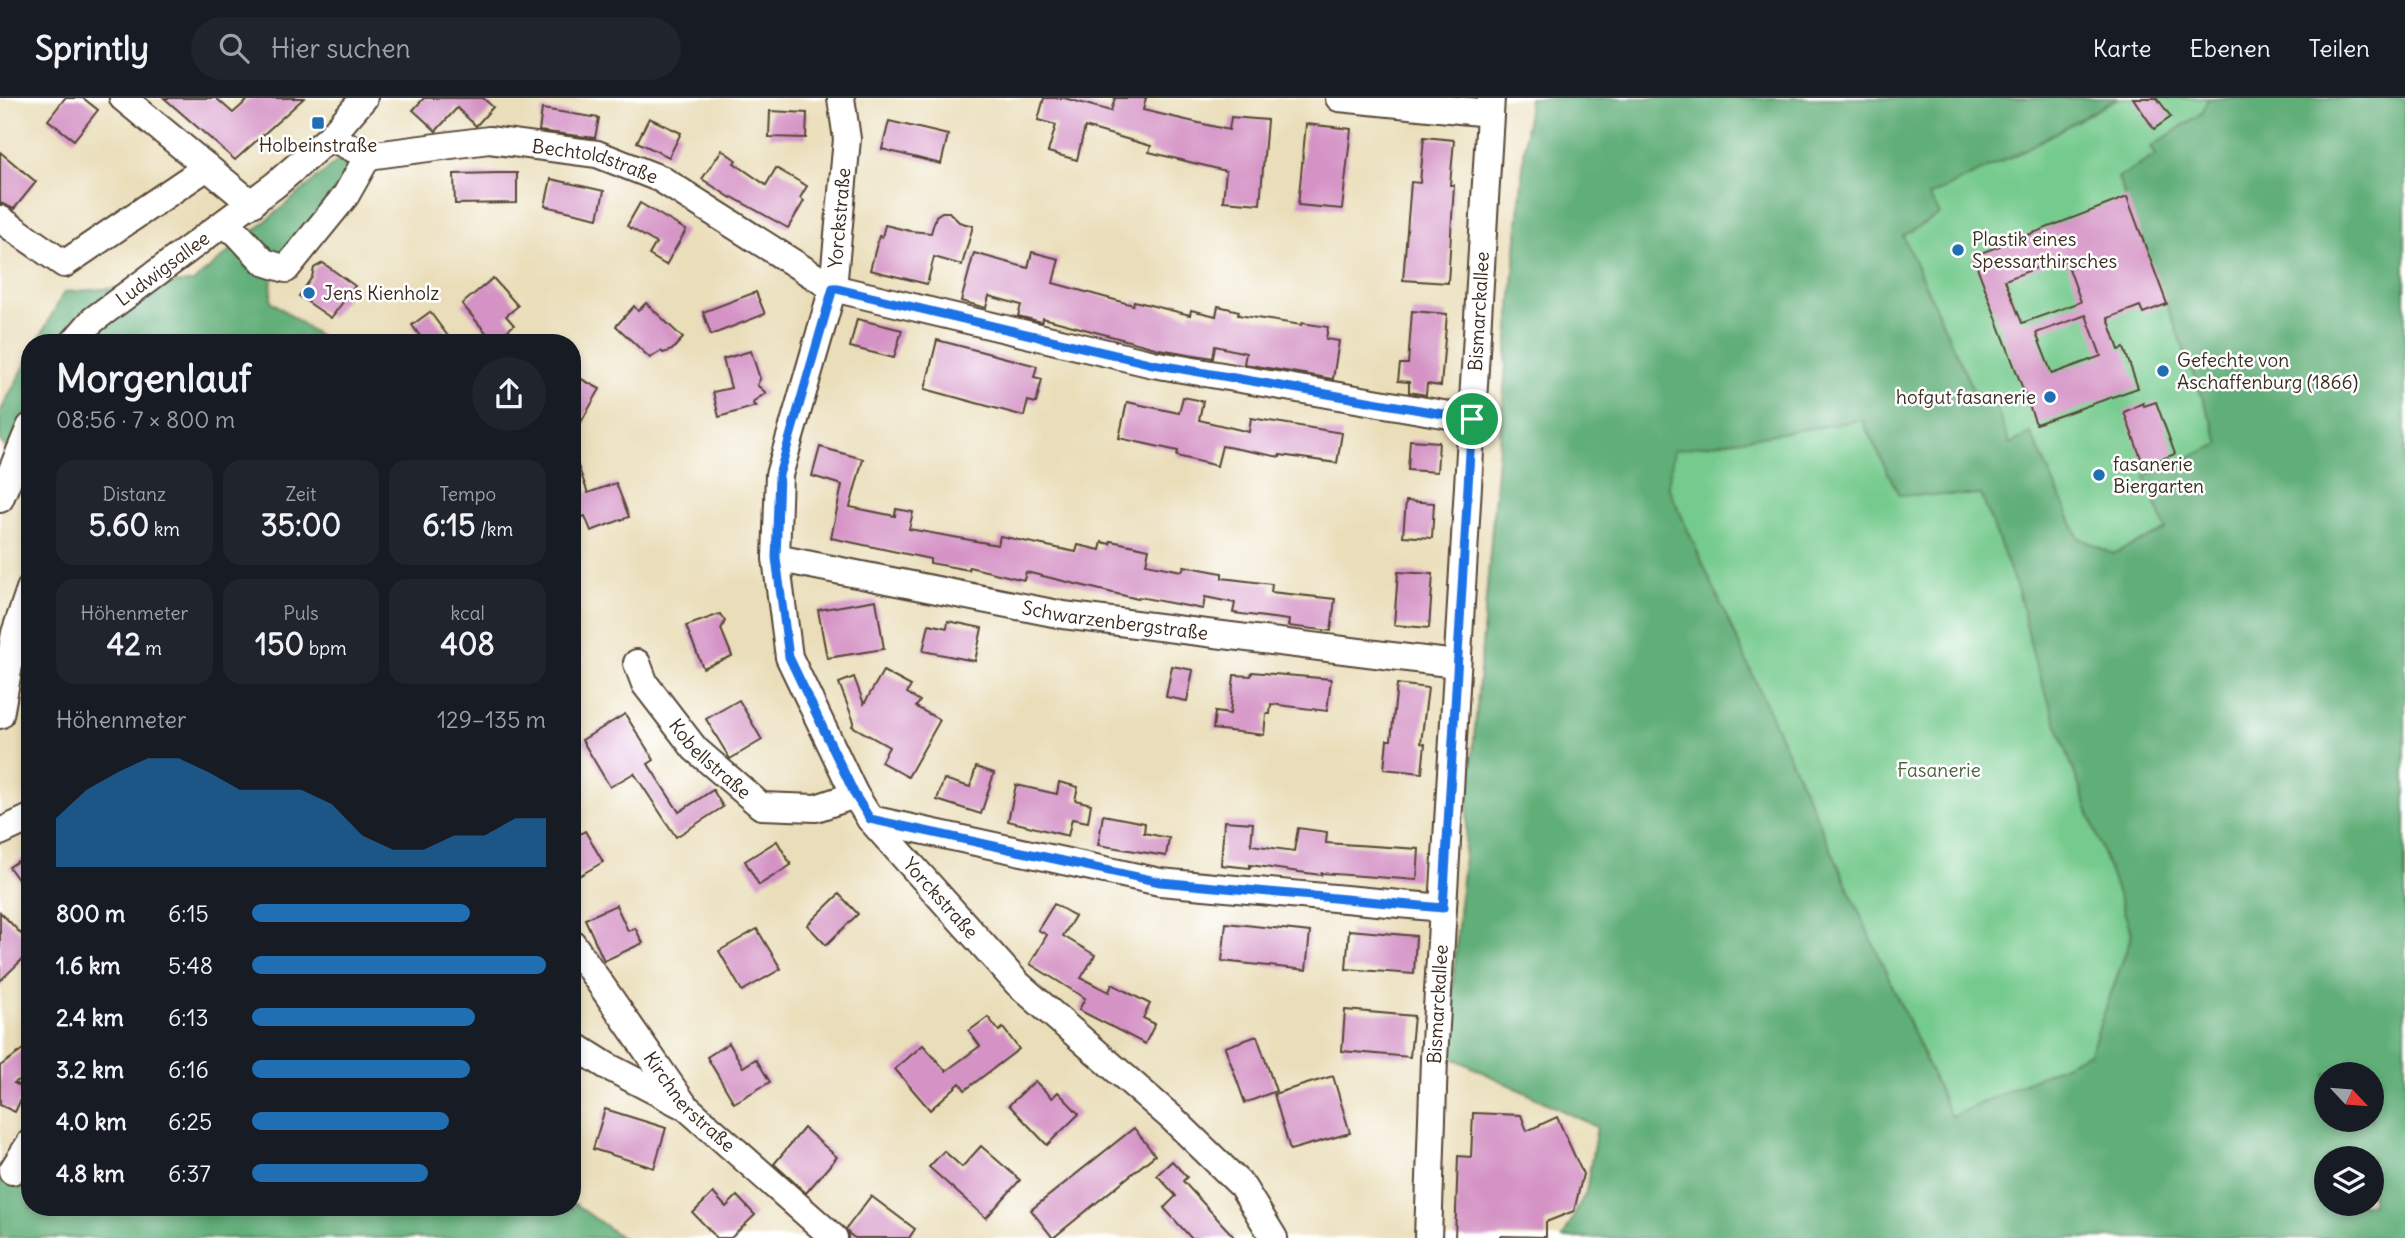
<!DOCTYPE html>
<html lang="de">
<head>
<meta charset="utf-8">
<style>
  body { margin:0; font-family:Delius,sans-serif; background:#20242c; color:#f1f3f6; height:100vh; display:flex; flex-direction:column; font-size:26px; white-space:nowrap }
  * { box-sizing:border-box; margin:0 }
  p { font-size:23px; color:#9ea1a6 }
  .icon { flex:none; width:38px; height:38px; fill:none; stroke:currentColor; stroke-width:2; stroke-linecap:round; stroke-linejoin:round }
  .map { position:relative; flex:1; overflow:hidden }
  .drawer { position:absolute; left:21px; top:236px; width:560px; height:882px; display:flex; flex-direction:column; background:#171b24; border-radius:28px; box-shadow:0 4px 10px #0003 }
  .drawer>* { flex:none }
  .needle { width:46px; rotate:116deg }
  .controls { position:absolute; left:2314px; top:964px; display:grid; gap:14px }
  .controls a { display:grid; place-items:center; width:70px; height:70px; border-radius:50%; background:#171b24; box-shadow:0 4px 10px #0003; font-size:35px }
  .pin { position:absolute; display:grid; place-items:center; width:60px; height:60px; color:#fff; margin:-30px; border:4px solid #fff; border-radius:50%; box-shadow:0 2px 7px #0007 }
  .round { display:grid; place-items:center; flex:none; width:74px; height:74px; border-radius:37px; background:#20242c }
  .headline { display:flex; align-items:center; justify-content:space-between; height:119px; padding:0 35px }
  h1 { font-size:38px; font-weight:800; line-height:52px }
  .metrics { display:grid; grid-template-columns:repeat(3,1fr); gap:10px; height:119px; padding:7px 35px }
  .metrics div { display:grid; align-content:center; border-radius:18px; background:#20242c; text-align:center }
  .metrics b { font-size:30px; font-weight:800 }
  .metrics small { font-size:19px; font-weight:400 }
  .metrics p { font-size:19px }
  .chart { height:196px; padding:14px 35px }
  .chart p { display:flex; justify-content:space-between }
  .chart svg { width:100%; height:126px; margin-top:7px; fill:#1f6fb2; opacity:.7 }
  ul { padding:0 35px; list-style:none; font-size:23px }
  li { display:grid; grid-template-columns:112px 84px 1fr; align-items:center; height:52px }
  li i { height:18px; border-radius:9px; background:#1f6fb2 }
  header { display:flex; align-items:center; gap:42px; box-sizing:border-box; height:98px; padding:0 35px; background:#171b24; border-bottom:2px solid #363941 }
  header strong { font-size:33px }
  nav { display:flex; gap:38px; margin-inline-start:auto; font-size:24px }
  .search { width:490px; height:63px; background:#20242c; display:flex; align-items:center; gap:18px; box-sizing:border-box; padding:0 24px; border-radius:38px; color:#9ea1a6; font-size:26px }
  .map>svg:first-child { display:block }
  .green { fill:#75ca8d; stroke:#587a56; stroke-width:2; fill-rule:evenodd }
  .forest { fill:#60ae78; stroke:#4e6c4b; stroke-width:2; fill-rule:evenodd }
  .building { fill:#d492c5; fill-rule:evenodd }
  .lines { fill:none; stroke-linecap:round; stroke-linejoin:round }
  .minor-casing { stroke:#554535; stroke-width:30 }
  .minor { stroke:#fff; stroke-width:26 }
  .route-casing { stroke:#fff; stroke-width:14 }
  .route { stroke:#1a73e8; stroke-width:9 }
  .poi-dot { fill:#1f6fb2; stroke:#fff; stroke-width:2.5 }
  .labels { text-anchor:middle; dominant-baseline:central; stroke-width:5; stroke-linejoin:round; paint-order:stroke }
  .poi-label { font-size:19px; fill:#3b2a1e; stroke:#fff; text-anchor:start }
  .street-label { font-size:19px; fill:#3b2a1e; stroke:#fff }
  .park-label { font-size:19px; fill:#4f6245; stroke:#fff }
</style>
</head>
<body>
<header>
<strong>Sprintly</strong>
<div class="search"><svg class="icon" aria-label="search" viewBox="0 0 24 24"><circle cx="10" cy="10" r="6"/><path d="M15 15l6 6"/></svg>Hier suchen</div>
<nav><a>Karte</a><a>Ebenen</a><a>Teilen</a></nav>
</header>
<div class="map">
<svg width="2405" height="1140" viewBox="0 0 2405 1140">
  <rect width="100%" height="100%" fill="#fff"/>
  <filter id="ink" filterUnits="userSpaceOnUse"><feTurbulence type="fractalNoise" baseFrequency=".0143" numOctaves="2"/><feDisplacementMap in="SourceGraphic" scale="14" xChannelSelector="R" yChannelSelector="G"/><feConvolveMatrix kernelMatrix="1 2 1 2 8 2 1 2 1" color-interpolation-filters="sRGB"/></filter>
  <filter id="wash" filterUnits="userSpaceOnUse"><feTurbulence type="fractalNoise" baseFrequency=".00686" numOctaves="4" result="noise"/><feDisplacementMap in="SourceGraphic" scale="28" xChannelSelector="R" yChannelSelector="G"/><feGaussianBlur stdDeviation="1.57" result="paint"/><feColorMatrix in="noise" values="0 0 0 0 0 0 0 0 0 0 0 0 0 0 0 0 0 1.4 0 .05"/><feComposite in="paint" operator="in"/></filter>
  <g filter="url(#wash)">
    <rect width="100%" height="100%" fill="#eadeba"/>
    <path class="green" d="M1529,0H2405V1140H1563L1586,1094L1597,1029L1447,957ZM2326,976H2371V1022H2326ZM2326,1060H2371V1106H2326Z"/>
    <g class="forest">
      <path d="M1529,0H2118L2013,58L1929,98L1940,116L1903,138L1976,299L1990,293L2010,346L2031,335L2079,440L2113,456L2166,432L2145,378L2220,346L2118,80L2156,57L2151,49L2203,14L2208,0H2405V1140H1563L1586,1094L1597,1029L1447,957ZM1862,322L1899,397H1981L2019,496L2034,562L2132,836L2090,955L1951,1019L1668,388L1674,352ZM2326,976H2371V1022H2326ZM2326,1060H2371V1106H2326Z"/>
      <polygon points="340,61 353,74 272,174 271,203 320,239 316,245 37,245 64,194 193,184"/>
      <polygon points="30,258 30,378 0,343 0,314"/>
      <polygon points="0,1078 18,1088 30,1078 30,1110 572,1110 572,1104 622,1140 0,1140"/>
    </g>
    <g id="blocks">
      <g class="building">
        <polygon points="65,0 83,0 98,12 74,42 48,22"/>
        <polygon points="164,0 216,0 233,15 250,0 304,0 235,62"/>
        <polygon points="424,0 483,0 493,9 476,28 457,10 436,33 413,12"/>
        <polygon points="1044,0 1064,0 1111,13 1115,0 1146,0 1143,12 1229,32 1231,19 1267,22 1260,106 1223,103 1226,73 1149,54 1151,48 1085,29 1077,62 1048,54 1056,27 1038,22"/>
        <polygon points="2133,0 2157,0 2171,19 2154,31"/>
        <polygon points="542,11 599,20 595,40 539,33"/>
        <polygon points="770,13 807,15 806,40 769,39"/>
        <polygon points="649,20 681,35 669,59 637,44"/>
        <polygon points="889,23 948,37 941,66 882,51"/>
        <polygon points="1306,26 1351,31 1342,111 1298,107"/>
        <polygon points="1424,39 1454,42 1450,87 1454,87 1448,185 1403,182 1411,84 1420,85"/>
        <polygon points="722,52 736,62 734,65 766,87 776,70 807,88 800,100 804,103 788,130 732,99 731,100 702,81"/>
        <polygon points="0,54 36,84 14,111 0,105"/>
        <polygon points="499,75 517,75 517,105 455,106 454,76"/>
        <polygon points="551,81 604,93 598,120 545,108"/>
        <path d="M2127,99L2167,206L2143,215L2140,208L2108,220L2119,252L2124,250L2138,290L2036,326L1973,158ZM2062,160L2064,166L2067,165L2081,204L2022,225L2005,182ZM2086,217L2101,258L2052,276L2036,235Z"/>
        <polygon points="640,105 686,132 666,167 649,157 656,145 627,128"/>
        <polygon points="942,114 949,114 959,124 973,128 962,167 934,159 927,186 870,172 879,138 882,139 885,127 910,133 931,135 936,118"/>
        <polygon points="1032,154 1059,161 1053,185 1133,207 1134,203 1190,217 1191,212 1216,218 1218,208 1239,213 1238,217 1301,227 1302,225 1328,229 1326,241 1339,243 1333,281 1244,266 1246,255 1215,248 1213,260 1159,251 1043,220 1042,224 1018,218 1021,207 989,198 986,210 961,203 974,155 1028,170"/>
        <polygon points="323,165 355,188 331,220 299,198 312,179 314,170"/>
        <polygon points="493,180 518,208 506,218 514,227 494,244 462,206"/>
        <polygon points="756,194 765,216 711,237 703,214"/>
        <polygon points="646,205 683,240 672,252 663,255 661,253 650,260 616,228 634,208 638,213"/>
        <polygon points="1412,213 1447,216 1441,288 1427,286 1426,297 1409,294 1409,284 1398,283 1400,266 1408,266"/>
        <polygon points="430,214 453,245 425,245 412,227"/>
        <polygon points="857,221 902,232 894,260 850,249"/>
        <polygon points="937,242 1037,268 1034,279 1042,281 1036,305 1028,303 1024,318 925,291"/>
        <polygon points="751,253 760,281 757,287 766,295 754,303 753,306 756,308 719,319 713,294 731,290 723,261"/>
        <polygon points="572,276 600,291 572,340"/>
        <polygon points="1183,299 1203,303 1199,322 1249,334 1251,320 1342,335 1337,365 1280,357 1280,359 1222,348 1217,368 1177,358 1178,353 1119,340 1127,304 1179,315"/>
        <polygon points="2156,304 2175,356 2144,368 2124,314 2143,305 2144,308"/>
        <polygon points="1410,342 1439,344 1437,374 1408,372"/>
        <polygon points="820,349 863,361 850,409 895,418 896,411 913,414 909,431 998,447 1000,438 1076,454 1078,447 1100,452 1102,444 1110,446 1111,443 1149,451 1146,466 1182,473 1184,468 1222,475 1222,480 1272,486 1271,494 1335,501 1331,533 1288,528 1289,522 1233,515 1235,505 1205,499 1203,511 1139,499 1138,501 1026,474 1024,482 969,469 969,472 930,465 930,461 831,440 842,387 812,378"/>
        <polygon points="574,357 588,395 616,385 629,419 591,433 585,418 572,423"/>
        <polygon points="1406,403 1434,405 1432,440 1403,438"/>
        <polygon points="1398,474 1433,476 1429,530 1394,527"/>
        <polygon points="876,502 884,551 827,560 818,512"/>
        <polygon points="720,516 725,523 721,531 732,558 703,570 686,528"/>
        <polygon points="948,523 982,530 975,563 923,553 929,526 947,530"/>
        <polygon points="1172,568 1193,572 1187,603 1166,599"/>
        <polygon points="883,573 911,588 907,595 920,603 916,609 940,622 908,679 881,664 889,649 852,628 854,624 839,585 854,579 864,606"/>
        <polygon points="1252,574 1331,581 1327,613 1271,606 1270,616 1266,616 1264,637 1213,631 1215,614 1230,616 1234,577 1251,578"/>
        <polygon points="1397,586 1428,590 1421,645 1425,646 1422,675 1384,671 1387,642 1391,642"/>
        <polygon points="739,602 762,642 730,661 706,621"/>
        <polygon points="625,616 654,662 648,666 679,714 713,692 723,709 676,739 634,675 610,689 582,642"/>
        <polygon points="976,669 994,675 981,716 937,702 944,681 970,689"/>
        <polygon points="1059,684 1078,689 1075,702 1091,706 1088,724 1072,721 1068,738 1008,723 1016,687 1057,696"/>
        <polygon points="1103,717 1145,725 1144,735 1169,740 1166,758 1098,747"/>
        <polygon points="1224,723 1253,725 1251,747 1294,753 1298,730 1327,734 1326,745 1419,751 1417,782 1321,775 1321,777 1250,767 1250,770 1221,767"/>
        <polygon points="585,733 603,764 572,782 572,740"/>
        <polygon points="777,743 791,767 759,787 745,763"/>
        <polygon points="30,755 30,798 9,769"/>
        <polygon points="839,796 858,816 826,847 807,827"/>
        <polygon points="1054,806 1075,818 1063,838 1095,857 1081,880 1109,894 1112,886 1150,906 1143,920 1155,926 1145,946 1079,912 1085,900 1030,866 1047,837 1038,832"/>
        <polygon points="616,807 628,833 635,830 643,845 604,863 585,821"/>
        <polygon points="0,814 30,845 30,854 0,883"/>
        <polygon points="1226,825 1310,834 1306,872 1222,863"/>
        <polygon points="757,831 781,871 742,893 719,853"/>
        <polygon points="1349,832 1416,838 1414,876 1346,871"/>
        <polygon points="1345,912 1414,918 1410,959 1342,953"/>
        <polygon points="988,919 999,933 1003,930 1019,951 965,992 960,985 930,1012 895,971 923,947 946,973 980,948 969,933"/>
        <polygon points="1257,938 1276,993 1245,1005 1225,949"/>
        <polygon points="729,945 743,969 756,961 770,984 734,1005 707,959"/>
        <polygon points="30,947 30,974 14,985 26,991 15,1014 0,1007 0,968"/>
        <polygon points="1333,978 1350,1035 1290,1052 1274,996"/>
        <polygon points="1035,983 1052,1000 1058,994 1079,1016 1047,1047 1009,1007"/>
        <polygon points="605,1011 666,1030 654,1070 593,1051"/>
        <polygon points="1473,1015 1521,1017 1527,1033 1557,1019 1583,1076 1574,1113 1546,1124 1546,1139 1500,1138 1500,1140 1455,1140 1458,1058 1471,1059"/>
        <polygon points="804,1030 837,1059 806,1095 774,1066"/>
        <polygon points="1134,1030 1155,1057 1053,1140 1031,1112"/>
        <polygon points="981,1048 1020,1082 986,1120 929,1069 944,1053 962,1069"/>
        <polygon points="1172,1063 1187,1079 1183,1083 1235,1140 1191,1140 1164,1110 1176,1098 1157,1077"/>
        <polygon points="713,1095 726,1109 737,1098 755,1117 731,1140 717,1140 693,1115"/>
        <polygon points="871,1098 915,1131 909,1140 855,1140 849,1136 846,1131"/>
      </g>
    </g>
  </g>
  <g filter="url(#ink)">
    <use href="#blocks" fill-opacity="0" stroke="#554535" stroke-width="2"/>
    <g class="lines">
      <defs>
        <g id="minor">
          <polyline points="123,0 252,106"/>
          <path id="s1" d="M841,0L847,41L833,190L779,377L776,460L789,559L855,697L870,721L1018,886L1173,1021L1242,1088L1274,1140"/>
          <polyline points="1339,0 1490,15"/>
          <path id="s2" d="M330,39L368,58L489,42L597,56L661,81L833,190L1153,266L1472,321"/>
          <polyline points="0,121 64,166 207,69"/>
          <polyline points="223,127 236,134 264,164 286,171 346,97 368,58"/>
          <path id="s3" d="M73,245L93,222L275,87L330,39L364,0"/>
          <polyline points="0,401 30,329"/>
          <path id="s4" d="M776,460L1063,517L1456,566"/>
          <path id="s5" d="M637,565L645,586L695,651L761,708L816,710L855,697"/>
          <polyline points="0,617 15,535 30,491"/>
          <polyline points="870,721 1160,784 1443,810"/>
          <polyline points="0,734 30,720"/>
          <path id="s6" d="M572,845L685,1008L834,1140"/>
          <polyline points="572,946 607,968 680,1006"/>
          <polyline points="12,1073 30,1045"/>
          <path id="s7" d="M1428,1140L1434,961L1491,0"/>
        </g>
      </defs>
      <use href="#minor" class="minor-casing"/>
      <use href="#minor" class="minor"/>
    </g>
  </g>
  <g class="lines" filter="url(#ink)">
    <defs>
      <polygon id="route" points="833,190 1153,266 1472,321 1443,810 1160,784 870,721 855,697 789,559 776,460 779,377"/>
    </defs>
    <use href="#route" class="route-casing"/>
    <use href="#route" class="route"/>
  </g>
  <g class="poi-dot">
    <rect x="311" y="18" width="14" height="14" rx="3.5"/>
    <circle cx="1958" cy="152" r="7"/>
    <circle cx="309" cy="195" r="7"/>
    <circle cx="2163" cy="273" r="7"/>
    <circle cx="2050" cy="299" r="7"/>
    <circle cx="2099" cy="377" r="7"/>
  </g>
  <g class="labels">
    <g class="poi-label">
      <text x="318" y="47" text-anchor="middle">Holbeinstraße</text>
      <text x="1972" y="141">Plastik eines<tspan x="1972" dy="22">Spessarthirsches</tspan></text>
      <text x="323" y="195">Jens Kienholz</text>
      <text x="2177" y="262">Gefechte von<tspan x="2177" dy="22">Aschaffenburg (1866)</tspan></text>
      <text x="2036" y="299" text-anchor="end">hofgut fasanerie</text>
      <text x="2113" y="366">fasanerie<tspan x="2113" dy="22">Biergarten</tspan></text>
    </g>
    <g class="street-label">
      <text stroke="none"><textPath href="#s2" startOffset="273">Bechtoldstraße</textPath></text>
      <text transform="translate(839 120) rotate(-85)">Yorckstraße</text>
      <text stroke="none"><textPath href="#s3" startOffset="117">Ludwigsallee</textPath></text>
      <text stroke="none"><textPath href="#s7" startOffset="928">Bismarckallee</textPath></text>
      <text stroke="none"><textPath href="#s4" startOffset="345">Schwarzenbergstraße</textPath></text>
      <text stroke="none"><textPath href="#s5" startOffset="122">Kobellstraße</textPath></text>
      <text stroke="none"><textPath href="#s1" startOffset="856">Yorckstraße</textPath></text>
      <text stroke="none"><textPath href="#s7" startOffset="234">Bismarckallee</textPath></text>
      <text stroke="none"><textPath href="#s6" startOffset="198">Kirchnerstraße</textPath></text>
    </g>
    <g class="park-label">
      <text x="1939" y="672">Fasanerie</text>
    </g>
  </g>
</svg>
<div class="controls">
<a><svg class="needle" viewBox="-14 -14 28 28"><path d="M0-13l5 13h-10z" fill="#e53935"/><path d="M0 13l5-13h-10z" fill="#9ea1a6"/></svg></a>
<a><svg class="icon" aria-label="layers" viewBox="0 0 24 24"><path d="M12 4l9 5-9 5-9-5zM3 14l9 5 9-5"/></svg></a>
</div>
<div class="pin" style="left:1472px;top:321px;background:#1e9e55"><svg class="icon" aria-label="arrive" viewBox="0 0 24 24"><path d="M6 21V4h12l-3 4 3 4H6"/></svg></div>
<section class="drawer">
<div class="headline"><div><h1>Morgenlauf</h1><p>08:56 · 7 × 800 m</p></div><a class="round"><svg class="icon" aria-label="share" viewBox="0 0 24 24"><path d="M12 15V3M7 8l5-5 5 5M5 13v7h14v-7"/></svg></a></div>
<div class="metrics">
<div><p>Distanz</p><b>5.60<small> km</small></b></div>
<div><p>Zeit</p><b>35:00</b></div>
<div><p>Tempo</p><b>6:15<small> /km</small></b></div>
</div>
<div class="metrics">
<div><p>Höhenmeter</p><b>42<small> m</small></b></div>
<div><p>Puls</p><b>150<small> bpm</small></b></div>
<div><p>kcal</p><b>408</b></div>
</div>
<div class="chart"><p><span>Höhenmeter</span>129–135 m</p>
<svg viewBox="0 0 160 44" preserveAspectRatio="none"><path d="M0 44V27L10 17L20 11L30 6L40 6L50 11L60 17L70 17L80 17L90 22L100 33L110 38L120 38L130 33L140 33L150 27L160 27V44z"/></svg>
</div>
<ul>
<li><b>800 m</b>6:15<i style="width:74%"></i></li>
<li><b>1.6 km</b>5:48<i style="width:100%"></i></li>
<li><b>2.4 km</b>6:13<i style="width:76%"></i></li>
<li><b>3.2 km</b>6:16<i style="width:74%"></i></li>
<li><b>4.0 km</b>6:25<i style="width:67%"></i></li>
<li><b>4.8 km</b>6:37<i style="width:60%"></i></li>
</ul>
</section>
</div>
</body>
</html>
